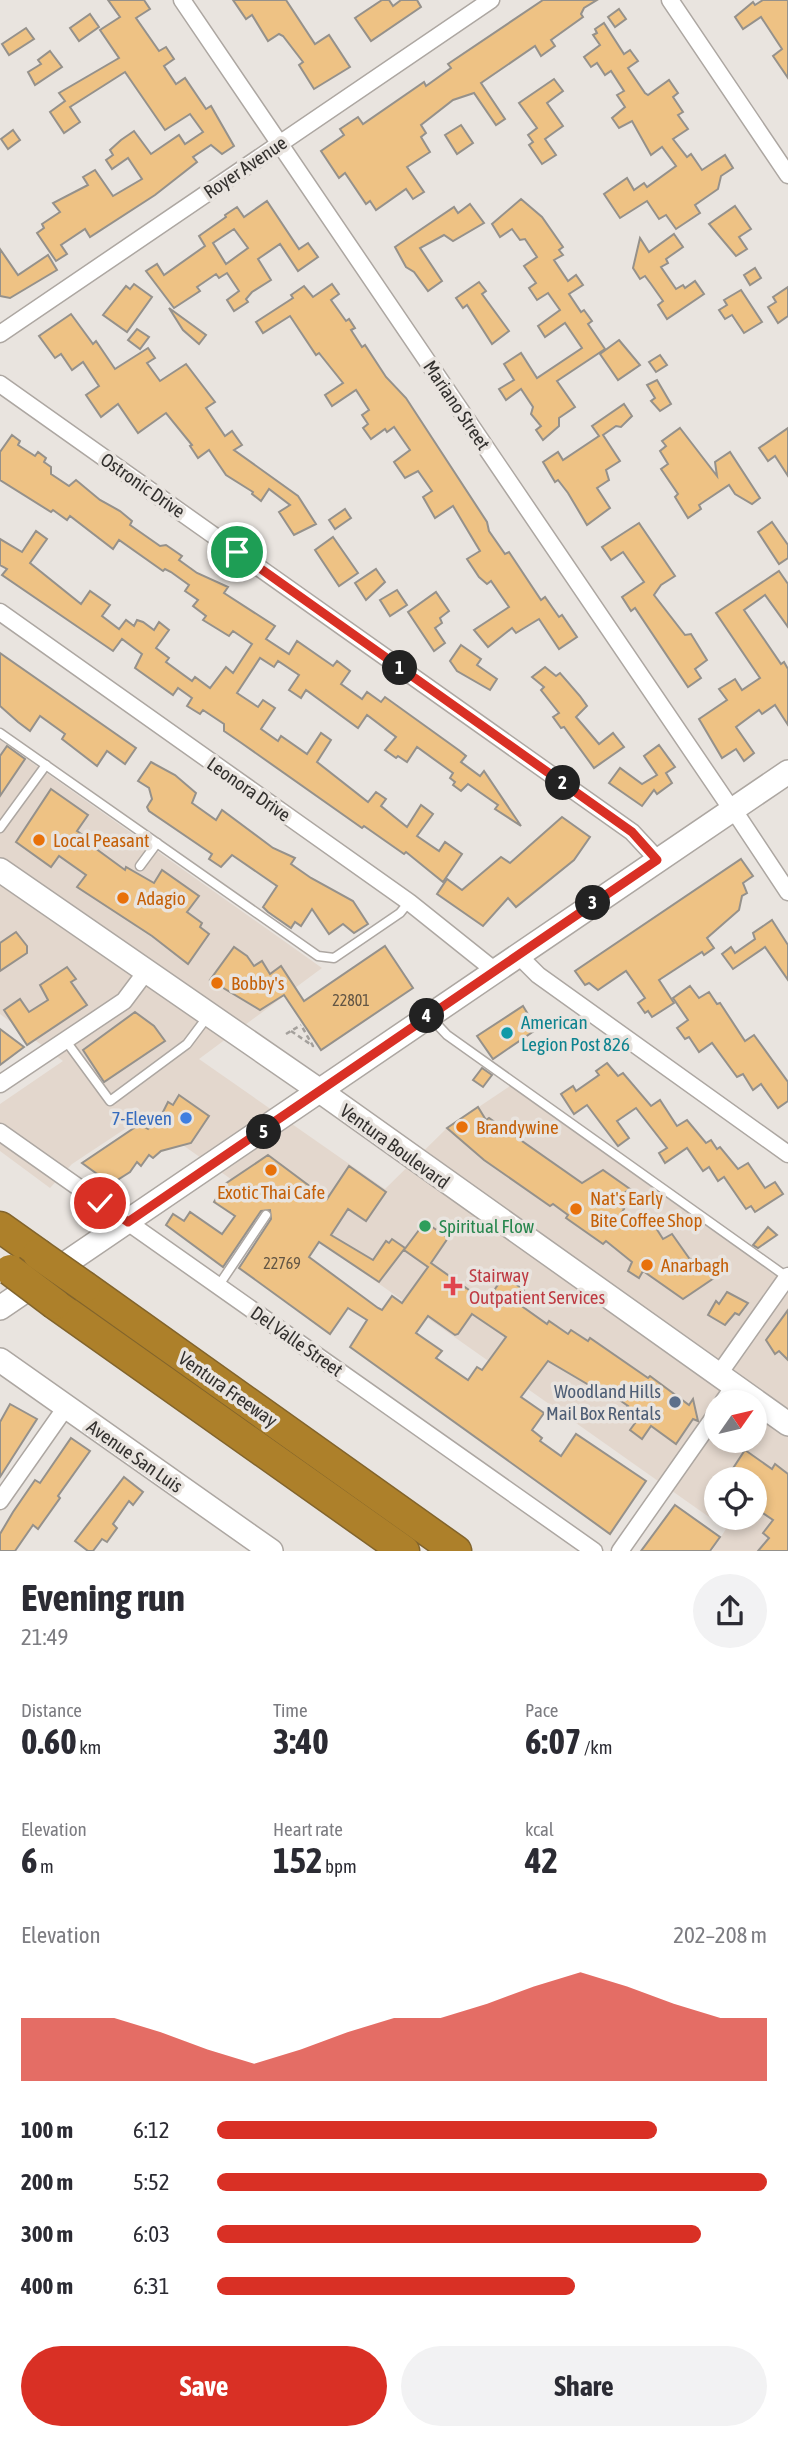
<!DOCTYPE html>
<html lang="en">
<head>
<meta charset="utf-8">
<style>
  body { margin:0; font-family:"Asap Condensed",sans-serif; background:#f2f2f3; color:#2b2b33; height:100vh; display:flex; flex-direction:column; font-size:26px; white-space:nowrap }
  * { box-sizing:border-box; margin:0 }
  p { font-size:23px; color:#7c7c81 }
  .icon { flex:none; width:38px; height:38px; fill:none; stroke:currentColor; stroke-width:2; stroke-linecap:round; stroke-linejoin:round }
  .map { position:relative; height:1551px; overflow:hidden }
  .details { display:flex; flex-direction:column; background:#fff; flex:1 }
  .details>* { flex:none }
  .needle { width:46px; rotate:56deg }
  .tools { position:absolute; left:704px; top:1390px; display:grid; gap:14px }
  .tools a { display:grid; place-items:center; width:63px; height:63px; border-radius:50%; background:#fff; box-shadow:0 4px 10px #0003; font-size:35px }
  .pin { position:absolute; display:grid; place-items:center; width:60px; height:60px; color:#fff; margin:-30px; border:4px solid #fff; border-radius:50%; box-shadow:0 2px 7px #0007 }
  .km { position:absolute; width:35px; height:35px; margin:-18px; border-radius:50%; background:#222; color:#fff; font-size:19px; line-height:35px; text-align:center }
  .round { display:grid; place-items:center; flex:none; width:74px; height:74px; border-radius:37px; background:#f2f2f3 }
  .overview { display:flex; align-items:center; justify-content:space-between; height:119px; padding:0 21px }
  h1 { font-size:38px; font-weight:700; line-height:52px }
  .metrics { display:grid; grid-template-columns:repeat(3,1fr); gap:10px; height:119px; padding:7px 21px }
  .metrics div { display:grid; align-content:center }
  .metrics b { font-size:35px; font-weight:700 }
  .metrics small { font-size:19px; font-weight:400 }
  .metrics p { font-size:19px }
  .chart { height:196px; padding:14px 21px }
  .chart p { display:flex; justify-content:space-between }
  .chart svg { width:100%; height:126px; margin-top:7px; fill:#d93025; opacity:.7 }
  .button { display:flex; gap:14px; margin-top:auto; padding:14px 21px }
  .button a { flex:1; height:80px; border-radius:42px; background:#d93025; color:#fff; font-size:28px; font-weight:700; line-height:80px; text-align:center }
  .button a+a { background:#f2f2f3; color:#2b2b33 }
  ul { padding:0 21px; list-style:none; font-size:23px }
  li { display:grid; grid-template-columns:112px 84px 1fr; align-items:center; height:52px }
  li i { height:18px; border-radius:9px; background:#d93025 }
  .map>svg:first-child { display:block }
  .built { fill:#e3d7cd; fill-rule:evenodd }
  .building { fill:#eec284; stroke:#95918b; stroke-width:2; fill-rule:evenodd }
  .lines { fill:none; stroke-linecap:round; stroke-linejoin:round }
  .lane-casing { stroke:#ada7a2; stroke-width:11 }
  .street-casing { stroke:#ada7a2; stroke-width:19 }
  .secondary-casing { stroke:#ada7a2; stroke-width:26 }
  .highway-casing { stroke:#82642c; stroke-width:33 }
  .path { stroke:#a4a09c; stroke-width:2.5; stroke-dasharray:5 3.5; stroke-linecap:butt }
  .lane { stroke:#fff; stroke-width:8 }
  .street { stroke:#fff; stroke-width:16 }
  .secondary { stroke:#fff; stroke-width:23 }
  .highway { stroke:#ad802a; stroke-width:30 }
  .highway-bridge-casing { stroke:#82642c; stroke-width:33; stroke-linecap:butt }
  .highway-bridge { stroke:#ad802a; stroke-width:30 }
  .route-casing { stroke:#fff; stroke-width:14 }
  .route { stroke:#d93025; stroke-width:9 }
  .food-dot { fill:#e8710a; stroke:#e9e4df; stroke-width:2.5 }
  .culture-dot { fill:#0f9aa8; stroke:#e9e4df; stroke-width:2.5 }
  .shop-dot { fill:#3f7fe0; stroke:#e9e4df; stroke-width:2.5 }
  .leisure-dot { fill:#2e9e5b; stroke:#e9e4df; stroke-width:2.5 }
  .health-dot { fill:#e0444e; stroke:#e9e4df; stroke-width:2.5 }
  .service-dot { fill:#5c6f8a; stroke:#e9e4df; stroke-width:2.5 }
  .labels { text-anchor:middle; dominant-baseline:central; stroke-width:7; stroke-linejoin:round; paint-order:stroke }
  .number-label { font-size:16px; fill:#625544 }
  .street-label { font-size:19px; fill:#33312f; stroke:#e9e4df }
  .food-label { font-size:19px; fill:#c56008; stroke:#e9e4df; text-anchor:start }
  .culture-label { font-size:19px; fill:#0d838f; stroke:#e9e4df; text-anchor:start }
  .shop-label { font-size:19px; fill:#366cbe; stroke:#e9e4df; text-anchor:end }
  .leisure-label { font-size:19px; fill:#27864d; stroke:#e9e4df; text-anchor:start }
  .health-label { font-size:19px; fill:#be3a42; stroke:#e9e4df; text-anchor:start }
  .service-label { font-size:19px; fill:#4e5e75; stroke:#e9e4df; text-anchor:end }
</style>
</head>
<body>
<div class="map">
<svg width="788" height="1551" viewBox="0 0 788 1551">
  <rect width="100%" height="100%" fill="#e9e4df"/>
  <path class="built" d="M0,740L322,968L199,1059L385,1189L446,1129L510,1086L773,1274L788,1279V1551H712L726,1529L143,1117L72,1164L50,1188L0,1151V1104L63,1061L0,1014ZM716,1402H754V1440H716ZM716,1479H754V1517H716Z"/>
  <g class="building">
    <polygon points="108,0 144,0 150,9 136,18 159,51 166,47 174,59 164,66 176,84 185,78 206,109 211,106 234,146 222,154 211,145 193,157 197,162 155,195 90,237 85,229 61,245 67,254 56,261 37,233 44,228 42,224 60,212 53,203 88,185 83,177 95,170 113,196 142,179 128,158 112,169 106,160 113,155 110,150 121,140 134,131 151,154 179,135 185,144 203,132 190,114 165,130 125,72 70,107 80,122 64,133 50,112 65,101 59,93 119,58 100,30 120,17"/>
    <polygon points="233,0 286,0 315,44 329,35 350,67 314,89 299,65 303,62 283,36 279,34 268,41 252,15 246,19"/>
    <polygon points="382,0 389,0 393,6 401,0 417,0 421,7 371,41 355,18"/>
    <polygon points="543,0 597,0 584,8 581,14 583,17 551,40 555,46 541,56 535,46 481,83 505,119 496,125 474,93 453,100 421,125 426,133 421,137 430,152 407,167 424,192 413,199 406,189 376,210 370,201 366,204 345,173 339,178 321,151 344,135 340,129 358,117 363,124 424,82 426,86 451,68 448,64"/>
    <polygon points="763,0 788,0 788,78 773,56 782,49 761,17 743,29 735,17 753,2 755,5"/>
    <polygon points="619,9 626,19 615,27 608,17"/>
    <polygon points="90,14 99,27 79,41 70,28"/>
    <polygon points="604,23 624,54 630,50 638,61 628,68 645,93 648,95 669,80 678,93 673,97 683,112 678,115 688,129 673,139 687,157 691,154 702,170 725,155 733,168 721,176 718,189 695,205 700,213 676,229 666,215 659,219 647,201 620,218 604,194 627,178 634,190 644,183 647,187 676,166 662,147 651,155 632,121 619,128 612,118 625,107 617,95 624,91 611,71 605,75 597,63 591,67 584,57 600,45 593,35 597,33 595,29"/>
    <polygon points="26,28 34,39 9,55 2,44"/>
    <polygon points="50,51 62,67 35,85 28,72 41,64 38,60"/>
    <polygon points="554,79 563,91 547,103 563,126 545,139 556,155 542,164 529,145 533,142 528,135 537,128 519,103"/>
    <polygon points="461,125 473,143 457,154 445,135"/>
    <polygon points="13,130 20,140 8,149 1,139"/>
    <polygon points="521,199 542,217 563,247 559,250 563,255 554,260 568,281 576,275 583,285 569,294 581,312 584,310 592,321 588,324 605,349 557,381 575,407 559,418 559,426 543,440 536,430 541,426 531,414 533,407 521,389 506,400 499,389 514,380 504,364 521,353 537,378 582,348 565,323 545,337 538,326 560,310 548,293 537,300 529,288 536,283 524,266 537,257 525,239 520,240 512,229 500,237 492,224"/>
    <path d="M267,201L299,249L308,243L318,257L298,271L280,244L258,259L271,280L252,292L246,299L248,302L234,311L227,300L239,291L227,273L219,278L216,274L197,287L200,291L174,308L146,271L157,264L164,275L205,246L199,236L226,217L225,215L237,207L244,217ZM234,229L248,248L226,264L213,243Z"/>
    <polygon points="470,204 484,223 453,241 444,235 420,248 442,281 428,291 414,272 406,267 395,247 454,207 458,213"/>
    <polygon points="735,206 751,229 739,237 747,249 736,256 709,224"/>
    <polygon points="674,234 683,247 666,259 668,263 661,267 676,289 683,285 685,288 695,281 704,294 667,319 658,305 663,301 651,284 645,276 640,279 633,268 640,238 649,252"/>
    <polygon points="0,249 18,275 48,255 57,270 10,298 0,296"/>
    <polygon points="755,268 761,278 750,285 744,275"/>
    <polygon points="479,282 486,291 482,294 509,331 492,344 467,305 463,308 456,298"/>
    <polygon points="134,284 152,297 127,332 103,315 126,286 130,289"/>
    <polygon points="332,284 339,294 331,300 346,321 349,319 355,328 351,330 362,347 365,345 386,377 406,398 487,522 489,531 505,554 509,552 541,600 545,597 559,617 562,615 577,637 559,649 539,619 516,633 512,628 488,647 474,630 509,607 491,581 487,584 479,577 467,559 480,551 453,506 435,518 423,497 432,491 418,471 405,478 394,462 410,450 394,427 387,432 385,429 371,439 363,428 368,424 362,415 369,410 356,390 332,406 325,395 343,383 319,353 316,355 290,316 263,333 256,322 293,298 291,295 304,286 313,297"/>
    <polygon points="788,287 788,316 778,323 768,307 776,302 773,297"/>
    <polygon points="741,290 762,322 744,333 732,315 725,319 719,310 727,305 724,300"/>
    <polygon points="169,308 206,335 199,344 183,330"/>
    <polygon points="71,314 93,344 96,341 115,369 148,348 155,358 147,363 160,381 186,364 215,402 206,408 225,436 232,431 242,445 234,450 298,496 316,524 294,535 279,512 290,505 269,489 261,501 252,494 253,492 226,475 209,450 198,458 190,446 192,445 166,413 138,433 118,404 101,417 86,395 99,386 83,362 72,370 61,354 55,358 39,336"/>
    <polygon points="137,329 149,337 140,349 128,340"/>
    <polygon points="619,340 640,365 618,380 600,354"/>
    <polygon points="660,355 667,365 656,372 649,362"/>
    <polygon points="657,380 671,404 660,411 651,401 655,398 647,385"/>
    <polygon points="624,404 632,416 621,427 616,426 603,435 620,461 606,470 609,480 597,488 610,508 587,525 568,493 558,480 555,482 543,462 558,452 563,460 599,436 592,426"/>
    <polygon points="680,428 717,476 715,462 730,452 760,498 752,504 735,494 729,485 699,505 701,509 688,518 675,497 678,494 661,469 668,464 660,451 666,446 662,441"/>
    <polygon points="788,428 788,476 775,456 768,461 759,448"/>
    <polygon points="12,435 20,441 18,445 35,456 38,452 46,458 44,462 51,467 51,474 69,486 76,480 100,500 120,511 132,521 130,525 160,546 166,545 182,556 179,560 197,573 228,587 224,593 275,626 266,639 289,654 297,641 333,666 337,661 350,671 341,684 362,699 367,692 381,702 385,697 460,751 466,756 461,762 480,776 484,771 521,826 495,809 498,805 468,784 461,791 453,785 455,782 450,778 453,773 417,747 407,762 398,756 396,758 385,750 396,737 367,715 358,728 306,690 301,698 289,690 299,675 278,661 274,667 260,658 237,693 258,707 263,700 275,708 261,729 278,741 281,736 307,754 321,733 331,740 317,762 368,802 376,792 386,799 381,806 407,827 421,805 433,814 417,836 439,851 445,842 462,854 443,882 406,852 404,854 364,826 362,828 240,742 224,731 224,724 203,710 200,714 187,706 192,698 178,688 173,695 135,668 142,654 122,639 113,651 2,575 7,569 0,565 0,539 22,552 36,531 47,539 30,563 81,604 90,591 110,605 102,616 119,629 126,620 134,626 137,620 143,622 154,630 159,622 169,630 156,648 169,658 166,662 192,681 195,677 210,688 226,667 233,673 252,644 233,631 229,636 203,620 206,616 193,606 198,600 185,591 189,585 171,572 165,569 163,571 119,540 113,549 70,516 67,520 53,510 51,512 0,480 0,452"/>
    <polygon points="345,509 351,518 335,529 329,520"/>
    <polygon points="772,522 788,545 788,558 779,564 758,532"/>
    <polygon points="639,523 675,576 661,585 654,595 685,635 691,634 707,660 695,669 701,678 688,687 635,608 631,611 622,597 644,582 623,552 611,560 602,547"/>
    <polygon points="333,537 358,573 339,586 315,550"/>
    <polygon points="376,569 385,582 366,600 355,583"/>
    <polygon points="779,571 788,584 788,627 765,595 744,610 781,664 784,662 788,669 788,725 775,705 762,714 759,710 736,727 754,753 744,761 736,749 722,758 699,719 727,700 719,689 735,679 742,690 760,678 716,613"/>
    <polygon points="397,590 407,605 390,616 380,600"/>
    <polygon points="436,592 449,611 440,618 442,623 435,628 445,643 434,651 408,612"/>
    <polygon points="461,645 481,659 477,665 497,679 490,690 457,671 450,661"/>
    <polygon points="0,653 136,748 125,764 107,751 97,766 62,739 65,734 40,716 30,731 18,722 0,706"/>
    <polygon points="545,667 556,676 560,673 580,696 587,706 576,717 599,744 613,733 624,747 594,768 564,727 561,728 553,717 559,713 541,690 544,687 532,677"/>
    <polygon points="659,745 675,767 666,773 672,783 657,794 654,790 642,806 609,783 620,768 642,784 657,775 644,756"/>
    <polygon points="7,746 25,759 0,796 0,756"/>
    <polygon points="151,762 175,775 196,793 192,803 216,820 222,810 273,848 295,858 291,864 311,878 353,901 368,924 354,933 343,924 329,934 312,909 301,926 295,922 291,928 268,912 263,907 277,886 232,855 221,867 209,859 212,854 149,811 147,807 152,799 149,788 138,781"/>
    <polygon points="51,789 88,815 77,831 97,845 95,848 125,870 126,867 154,883 162,870 199,896 187,912 202,923 200,927 209,934 188,964 152,936 77,887 86,875 59,856 51,867 16,842"/>
    <polygon points="562,817 590,837 574,860 516,907 508,898 483,926 437,894 447,879 462,890 501,857 510,863"/>
    <polygon points="741,859 753,876 743,883 747,893 742,896 739,910 707,938 714,948 704,955 702,952 659,980 674,1003 652,1017 648,1011 645,1013 638,1003 645,998 626,971 598,990 589,983 585,985 575,971"/>
    <polygon points="772,920 788,945 788,980 765,947 733,969 722,954 731,947 735,953 755,939 753,933"/>
    <polygon points="16,932 27,946 27,953 0,971 0,943"/>
    <polygon points="385,946 413,988 321,1050 284,995 260,1010 210,980 234,947 247,956 254,966 262,961 270,974 281,966 304,1001"/>
    <polygon points="67,967 76,979 71,982 87,1005 27,1045 4,1010 20,999 29,1012 48,1000 40,985"/>
    <polygon points="690,986 699,998 709,992 717,1004 720,1003 745,1041 754,1035 788,1082 788,1101 778,1108 761,1084 753,1090 743,1074 737,1077 712,1043 699,1052 689,1037 685,1039 677,1028 688,1020 673,998"/>
    <polygon points="523,1006 537,1029 493,1059 477,1036"/>
    <polygon points="135,1012 154,1026 165,1041 104,1082 83,1050"/>
    <polygon points="0,1029 24,1047 0,1065"/>
    <polygon points="607,1063 618,1076 623,1073 651,1106 660,1100 677,1126 687,1120 706,1143 711,1140 717,1149 720,1147 738,1169 748,1163 765,1188 775,1182 783,1194 755,1212 751,1206 746,1209 724,1177 718,1181 709,1167 703,1171 687,1148 665,1163 659,1153 667,1148 636,1108 617,1121 629,1138 618,1146 587,1105 574,1114 561,1094 573,1086 576,1091 599,1075 596,1071"/>
    <polygon points="482,1068 492,1075 483,1087 473,1080"/>
    <polygon points="179,1095 209,1116 191,1143 161,1151 153,1158 149,1155 141,1166 137,1162 130,1172 111,1184 82,1163 140,1124 148,1129 162,1114 168,1102 173,1105"/>
    <polygon points="478,1107 486,1120 489,1118 582,1183 603,1170 630,1189 612,1201 624,1209 622,1212 636,1221 647,1214 663,1239 672,1234 689,1258 717,1276 683,1299 643,1271 639,1278 628,1271 632,1262 606,1241 603,1244 566,1218 568,1215 553,1204 550,1206 484,1160 447,1128"/>
    <path d="M268,1155L327,1199L349,1166L386,1192L366,1221L348,1209L331,1235L373,1260L386,1241L389,1243L392,1239L405,1248L379,1282L319,1242L309,1257L378,1308L382,1310L392,1296L402,1303L428,1267L404,1250L425,1222L448,1238L431,1263L486,1302L504,1276L524,1290L516,1302L547,1324L549,1321L568,1334L571,1330L588,1341L590,1338L648,1378L650,1376L689,1405L693,1399L698,1421L693,1419L676,1444L651,1426L642,1439L630,1430L638,1419L625,1410L628,1406L597,1384L594,1388L548,1361L521,1397L544,1413L532,1430L542,1438L540,1441L561,1456L576,1434L646,1481L610,1534L350,1347L367,1320L348,1308L330,1334L239,1268L271,1219L270,1210L261,1211L223,1267L166,1225L173,1214L184,1221L190,1212L222,1234L235,1216L214,1202L225,1184ZM472,1314L506,1337L482,1370L477,1367L468,1380L436,1358L442,1351L416,1333L428,1316L455,1335L458,1334Z"/>
    <polygon points="768,1227 777,1235 758,1248 753,1245"/>
    <polygon points="727,1292 748,1303 739,1315 735,1313 725,1325 708,1315 716,1301 719,1304"/>
    <polygon points="788,1310 788,1360 779,1351 775,1354 766,1340"/>
    <polygon points="10,1404 37,1419 0,1477 0,1422"/>
    <polygon points="71,1438 90,1451 58,1496 60,1498 38,1529 33,1525 15,1551 0,1551 0,1534 13,1512 35,1480 40,1483"/>
    <polygon points="745,1450 772,1469 775,1464 788,1474 788,1551 758,1551 769,1538 763,1533 773,1520 754,1507 754,1479 726,1479"/>
    <polygon points="124,1477 143,1492 133,1505 129,1501 113,1524 117,1528 107,1542 102,1539 93,1551 88,1551 75,1541"/>
    <polygon points="675,1505 720,1537 710,1551 641,1551"/>
  </g>
  <g class="lines">
    <defs>
      <g id="lane">
        <polyline points="0,733 318,956 334,958 400,913 409,902"/>
        <polyline points="0,828 46,765"/>
        <polyline points="140,866 157,843"/>
        <polyline points="431,1018 447,1035 787,1277"/>
        <polyline points="66,1041 110,1101 187,1044 208,1016"/>
        <polyline points="219,1285 266,1215"/>
      </g>
      <g id="street">
        <polyline points="182,0 732,810"/>
        <polyline points="670,0 788,175"/>
        <polyline points="0,334 491,0"/>
        <polyline points="0,384 632,832 658,860"/>
        <polyline points="0,612 409,902 494,970"/>
        <polyline points="733,809 788,892"/>
        <polyline points="518,955 538,975 788,1154"/>
        <polyline points="0,1084 124,1001 145,973"/>
        <polyline points="0,1132 594,1551"/>
        <polyline points="719,1374 788,1276"/>
        <polyline points="723,1402 734,1386"/>
        <polyline points="0,1501 66,1407"/>
        <polyline points="620,1551 716,1414"/>
      </g>
      <g id="secondary">
        <polyline points="0,870 320,1091 788,1424"/>
        <path d="M0,1308C264,1131 524,949 788,772"/>
        <polyline points="0,1360 271,1551"/>
      </g>
      <g id="highway">
        <polyline points="0,1227 38,1254"/>
        <polyline points="85,1287 456,1551"/>
        <polyline points="55,1304 404,1551"/>
      </g>
    </defs>
    <use href="#lane" class="lane-casing"/>
    <use href="#street" class="street-casing"/>
    <use href="#secondary" class="secondary-casing"/>
    <use href="#highway" class="highway-casing"/>
    <g class="path">
      <polyline points="291,1031 313,1046 301,1025"/>
      <polyline points="286,1034 301,1025"/>
    </g>
    <use href="#lane" class="lane"/>
    <use href="#street" class="street"/>
    <use href="#secondary" class="secondary"/>
    <use href="#highway" class="highway"/>
    <defs>
      <g id="highway-bridge">
        <polyline points="38,1254 85,1287"/>
        <polyline points="10,1270 55,1304"/>
      </g>
    </defs>
    <use href="#highway-bridge" class="highway-bridge-casing"/>
    <use href="#highway-bridge" class="highway-bridge"/>
  </g>
  <g class="lines">
    <defs>
      <polyline id="route" points="100,1203 128,1222 657,860 632,832 237,552"/>
    </defs>
    <use href="#route" class="route-casing"/>
    <use href="#route" class="route"/>
  </g>
  <g class="food-dot">
    <circle cx="39" cy="840" r="7"/>
    <circle cx="123" cy="898" r="7"/>
    <circle cx="217" cy="983" r="7"/>
    <circle cx="462" cy="1127" r="7"/>
    <circle cx="271" cy="1170" r="7"/>
    <circle cx="576" cy="1209" r="7"/>
    <circle cx="647" cy="1265" r="7"/>
  </g>
  <circle class="culture-dot" cx="507" cy="1033" r="7"/>
  <circle class="shop-dot" cx="186" cy="1118" r="7"/>
  <circle class="leisure-dot" cx="425" cy="1226" r="7"/>
  <path class="health-dot" d="M449.5 1275.5h7v7h7v7h-7v7h-7v-7h-7v-7h7z"/>
  <circle class="service-dot" cx="675" cy="1402" r="7"/>
  <g class="labels">
    <g class="number-label">
      <text x="351" y="1000">22801</text>
      <text x="282" y="1263">22769</text>
    </g>
    <g class="street-label">
      <text transform="translate(245 167) rotate(-34)">Royer Avenue</text>
      <text transform="translate(457 405) rotate(56)">Mariano Street</text>
      <text transform="translate(143 485) rotate(35)">Ostronic Drive</text>
      <text transform="translate(249 789) rotate(35)">Leonora Drive</text>
      <text transform="translate(395 1146) rotate(36)">Ventura Boulevard</text>
      <text transform="translate(297 1341) rotate(35)">Del Valle Street</text>
      <text transform="translate(228 1389) rotate(35)">Ventura Freeway</text>
      <text transform="translate(135 1456) rotate(35)">Avenue San Luis</text>
    </g>
    <g class="food-label">
      <text x="53" y="840">Local Peasant</text>
      <text x="137" y="898">Adagio</text>
      <text x="231" y="983">Bobby's</text>
      <text x="476" y="1127">Brandywine</text>
      <text x="271" y="1192" text-anchor="middle">Exotic Thai Cafe</text>
      <text x="590" y="1198">Nat's Early<tspan x="590" dy="22">Bite Coffee Shop</tspan></text>
      <text x="661" y="1265">Anarbagh</text>
    </g>
    <g class="culture-label">
      <text x="521" y="1022">American<tspan x="521" dy="22">Legion Post 826</tspan></text>
    </g>
    <g class="shop-label">
      <text x="172" y="1118">7-Eleven</text>
    </g>
    <g class="leisure-label">
      <text x="439" y="1226">Spiritual Flow</text>
    </g>
    <g class="health-label">
      <text x="469" y="1275">Stairway<tspan x="469" dy="22">Outpatient Services</tspan></text>
    </g>
    <g class="service-label">
      <text x="661" y="1391">Woodland Hills<tspan x="661" dy="22">Mail Box Rentals</tspan></text>
    </g>
  </g>
</svg>
<div class="tools">
<a><svg class="needle" viewBox="-14 -14 28 28"><path d="M0-13l5 13h-10z" fill="#e53935"/><path d="M0 13l5-13h-10z" fill="#7c7c81"/></svg></a>
<a><svg class="icon" aria-label="locate" viewBox="0 0 24 24"><circle cx="12" cy="12" r="6"/><path d="M12 2v4M12 18v4M2 12h4M18 12h4"/></svg></a>
</div>
<div class="pin" style="left:237px;top:552px;background:#1e9e55"><svg class="icon" aria-label="arrive" viewBox="0 0 24 24"><path d="M6 21V4h12l-3 4 3 4H6"/></svg></div>
<div class="pin" style="left:100px;top:1203px;background:#d93025"><svg class="icon" aria-label="check" viewBox="0 0 24 24"><path d="M5 12l5 5 9-10"/></svg></div>
<b class="km" style="left:400px;top:668px">1</b>
<b class="km" style="left:563px;top:783px">2</b>
<b class="km" style="left:593px;top:903px">3</b>
<b class="km" style="left:427px;top:1016px">4</b>
<b class="km" style="left:264px;top:1132px">5</b>
</div>
<section class="details">
<div class="overview"><div><h1>Evening run</h1><p>21:49</p></div><a class="round"><svg class="icon" aria-label="share" viewBox="0 0 24 24"><path d="M12 15V3M7 8l5-5 5 5M5 13v7h14v-7"/></svg></a></div>
<div class="metrics">
<div><p>Distance</p><b>0.60<small> km</small></b></div>
<div><p>Time</p><b>3:40</b></div>
<div><p>Pace</p><b>6:07<small> /km</small></b></div>
</div>
<div class="metrics">
<div><p>Elevation</p><b>6<small> m</small></b></div>
<div><p>Heart rate</p><b>152<small> bpm</small></b></div>
<div><p>kcal</p><b>42</b></div>
</div>
<div class="chart"><p><span>Elevation</span>202–208 m</p>
<svg viewBox="0 0 160 44" preserveAspectRatio="none"><path d="M0 44V22L10 22L20 22L30 27L40 33L50 38L60 33L70 27L80 22L90 22L100 17L110 11L120 6L130 11L140 17L150 22L160 22V44z"/></svg>
</div>
<ul>
<li><b>100 m</b>6:12<i style="width:80%"></i></li>
<li><b>200 m</b>5:52<i style="width:100%"></i></li>
<li><b>300 m</b>6:03<i style="width:88%"></i></li>
<li><b>400 m</b>6:31<i style="width:65%"></i></li>
</ul>
<div class="button"><a>Save</a><a>Share</a></div>
</section>
</body>
</html>
